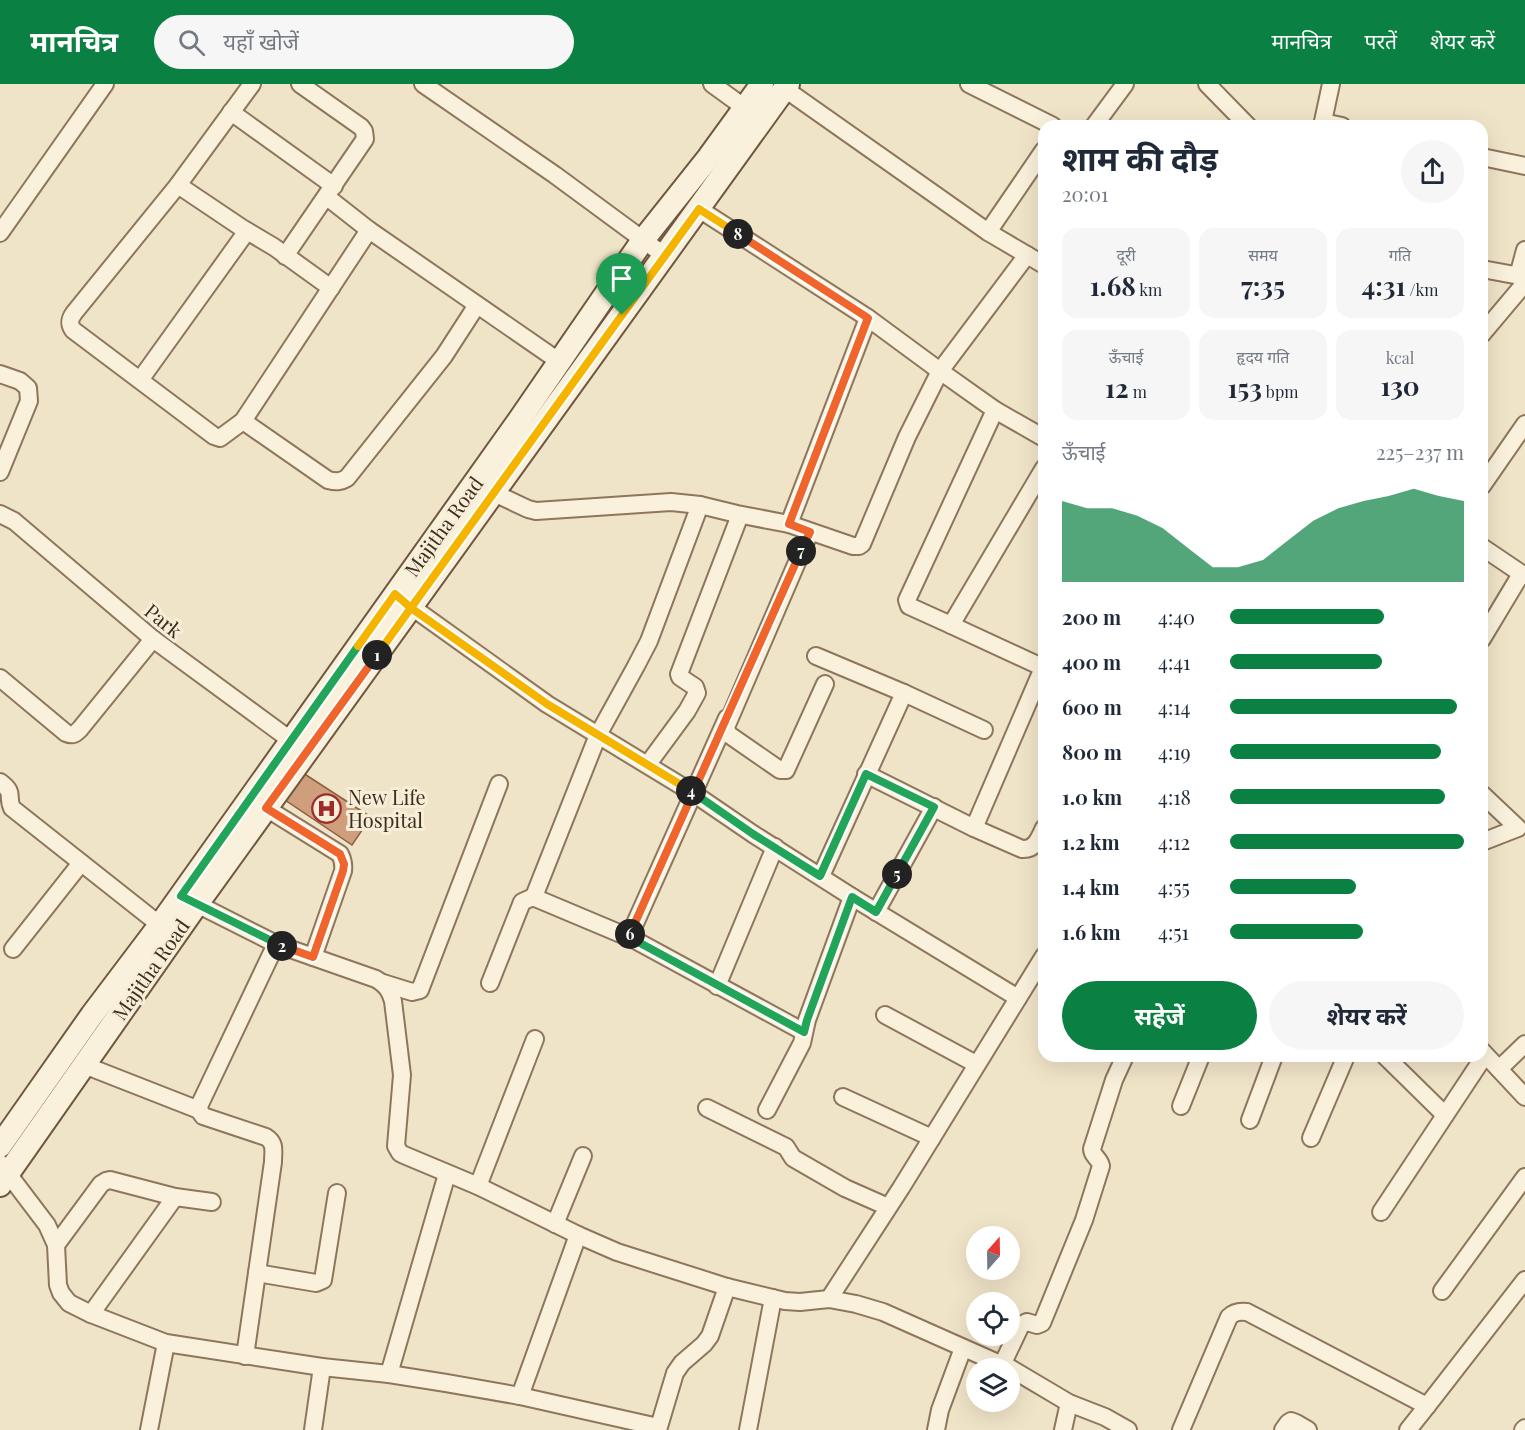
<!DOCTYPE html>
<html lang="hi">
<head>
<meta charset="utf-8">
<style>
  body { margin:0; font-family:"Playfair Display","Noto Sans Devanagari",serif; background:#f6f6f7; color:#1f2937; height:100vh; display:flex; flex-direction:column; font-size:22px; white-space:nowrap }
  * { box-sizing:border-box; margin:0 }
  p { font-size:20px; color:#747a83 }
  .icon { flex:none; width:33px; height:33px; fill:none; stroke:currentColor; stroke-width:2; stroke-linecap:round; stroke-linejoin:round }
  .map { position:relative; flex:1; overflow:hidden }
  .panel { position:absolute; left:1038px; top:36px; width:450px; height:942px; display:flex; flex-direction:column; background:#fff; border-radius:18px; box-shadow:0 6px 24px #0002 }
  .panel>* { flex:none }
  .needle { width:39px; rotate:20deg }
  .fabs { position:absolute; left:966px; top:1142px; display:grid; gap:12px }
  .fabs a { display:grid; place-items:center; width:54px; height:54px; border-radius:50%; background:#fff; box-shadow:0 6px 24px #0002; font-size:30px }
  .pin { position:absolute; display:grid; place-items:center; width:51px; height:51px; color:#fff; margin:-62px -26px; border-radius:50% 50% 50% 0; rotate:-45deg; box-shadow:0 0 6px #0007 }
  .pin .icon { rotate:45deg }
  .km { position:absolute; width:30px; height:30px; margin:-15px; border-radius:50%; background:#222; color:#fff; font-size:16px; line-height:30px; text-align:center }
  .round { display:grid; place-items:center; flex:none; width:63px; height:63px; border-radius:32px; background:#f6f6f7 }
  .overview { display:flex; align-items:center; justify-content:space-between; height:102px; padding:0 24px }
  h1 { font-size:33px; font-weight:700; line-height:45px }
  .metrics { display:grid; grid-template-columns:repeat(3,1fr); gap:9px; height:102px; padding:6px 24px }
  .metrics div { display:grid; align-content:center; border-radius:15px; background:#f6f6f7; text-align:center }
  .metrics b { font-size:26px; font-weight:700 }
  .metrics small { font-size:16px; font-weight:400 }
  .metrics p { font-size:16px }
  .chart { height:168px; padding:12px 24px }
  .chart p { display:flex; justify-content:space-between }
  .chart svg { width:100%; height:108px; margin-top:6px; fill:#0b8043; opacity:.7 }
  .button { display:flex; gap:12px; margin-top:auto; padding:12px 24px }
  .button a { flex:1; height:69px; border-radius:36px; background:#0b8043; color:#fff; font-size:24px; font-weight:700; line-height:69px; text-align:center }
  .button a+a { background:#f6f6f7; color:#1f2937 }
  ul { padding:0 24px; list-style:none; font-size:20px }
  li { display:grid; grid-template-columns:96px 72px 1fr; align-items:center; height:45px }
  li i { height:15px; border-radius:8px; background:#0b8043 }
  header { display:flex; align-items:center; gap:36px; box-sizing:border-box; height:84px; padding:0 30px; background:#0b8043; color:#fff }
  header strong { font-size:28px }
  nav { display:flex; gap:33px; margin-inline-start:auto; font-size:21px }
  .search { width:420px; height:54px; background:#f6f6f7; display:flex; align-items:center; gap:15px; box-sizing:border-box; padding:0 21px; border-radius:33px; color:#747a83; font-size:22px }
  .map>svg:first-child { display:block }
  .building { fill:#cf9f7d; stroke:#8d5f41; stroke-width:1.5 }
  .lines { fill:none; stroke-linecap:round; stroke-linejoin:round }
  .minor-casing { stroke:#8d765c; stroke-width:20 }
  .secondary-casing { stroke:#6f573f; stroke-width:26 }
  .minor { stroke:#faf1dc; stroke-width:16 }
  .secondary { stroke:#faf1dc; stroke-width:22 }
  .split-1-casing { stroke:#fff; stroke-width:12 }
  .split-2-casing { stroke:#fff; stroke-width:12 }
  .split-3-casing { stroke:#fff; stroke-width:12 }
  .split-4-casing { stroke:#fff; stroke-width:12 }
  .split-5-casing { stroke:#fff; stroke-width:12 }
  .split-6-casing { stroke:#fff; stroke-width:12 }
  .split-7-casing { stroke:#fff; stroke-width:12 }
  .split-8-casing { stroke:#fff; stroke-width:12 }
  .split-9-casing { stroke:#fff; stroke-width:12 }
  .split-1 { stroke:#f5b400; stroke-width:8 }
  .split-2 { stroke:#f0652b; stroke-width:8 }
  .split-3 { stroke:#22a559; stroke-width:8 }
  .split-4 { stroke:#f5b400; stroke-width:8 }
  .split-5 { stroke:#22a559; stroke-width:8 }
  .split-6 { stroke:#22a559; stroke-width:8 }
  .split-7 { stroke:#f0652b; stroke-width:8 }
  .split-8 { stroke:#f0652b; stroke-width:8 }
  .split-9 { stroke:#f5b400; stroke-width:8 }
  .labels { text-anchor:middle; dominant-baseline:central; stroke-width:6; stroke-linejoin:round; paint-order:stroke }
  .street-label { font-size:20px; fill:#3d2e20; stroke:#f7eed8 }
  .poi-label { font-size:20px; fill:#3d2e20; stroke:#f7eed8; text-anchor:start }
</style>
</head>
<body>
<header>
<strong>मानचित्र</strong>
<div class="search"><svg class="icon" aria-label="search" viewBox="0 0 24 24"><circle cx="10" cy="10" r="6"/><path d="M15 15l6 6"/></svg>यहाँ खोजें</div>
<nav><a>मानचित्र</a><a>परतें</a><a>शेयर करें</a></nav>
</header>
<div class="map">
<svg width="1525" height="1346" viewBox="0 0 1525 1346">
  <rect width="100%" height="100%" fill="#f0e4c8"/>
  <polygon class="building" points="303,689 371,733 352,761 285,716"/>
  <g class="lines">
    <defs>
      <g id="minor">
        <path d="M252,0L178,101L74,229C69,236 69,240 73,246L214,352L220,354L243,337L369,146"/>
        <polyline points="423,0 555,91 665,172"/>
        <polyline points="712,0 752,29"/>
        <polyline points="969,0 1053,42"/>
        <polyline points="1207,0 1248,42"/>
        <polyline points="785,5 988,148 1044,181"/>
        <polyline points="231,28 334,102"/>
        <polyline points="1323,38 1342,42"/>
        <polyline points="1094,42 1125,0"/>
        <polyline points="1322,42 1331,0"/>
        <polyline points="1482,73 1525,82"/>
        <polyline points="178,101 242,144 274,163 331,204"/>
        <polyline points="327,113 369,146 560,278"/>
        <polyline points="699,125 868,234 940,287 995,326 1044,354"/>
        <polyline points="988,148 1044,66"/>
        <polyline points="0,149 105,0"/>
        <polyline points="285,172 365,55 364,47 361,43 300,0"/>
        <polyline points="1482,185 1525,193"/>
        <polyline points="1518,192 1525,166"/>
        <polyline points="1482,250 1525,199"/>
        <polyline points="0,290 20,297 28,304 29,317 0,388"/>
        <polyline points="140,296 247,147"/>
        <path d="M243,337L328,396C336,398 340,398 347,394L444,272L477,221"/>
        <polyline points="1044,384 951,541 1044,584"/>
        <polyline points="1482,402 1525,340"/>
        <polyline points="700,421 737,430 789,440 853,462 859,462 862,460 907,353 940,287 1027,171"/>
        <polyline points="0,430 14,437 153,555 300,663"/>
        <polyline points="789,440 868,234"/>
        <polyline points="810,448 726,643 728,650 780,686 786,686 825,600"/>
        <polyline points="1482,463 1525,492"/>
        <polyline points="402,516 547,620 693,709 753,750 852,813 1018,914"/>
        <polyline points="951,541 909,522 907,516 995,326"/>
        <polyline points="1482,555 1521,490"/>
        <polyline points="816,572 904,609 821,792"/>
        <path d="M0,594L66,649C73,652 75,650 80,645L153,555"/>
        <polyline points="904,609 984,646"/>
        <polyline points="648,680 687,627 697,609 695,603 680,593 679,590 740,431"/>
        <path d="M866,690L974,744L1022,765C1035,766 1039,755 1044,744"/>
        <path d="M0,698C16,710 6,711 12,724L160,841"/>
        <polyline points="1482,710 1518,744 1482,758"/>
        <path d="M266,724L340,770C343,776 344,780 343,787L313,873"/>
        <polyline points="974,744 1043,584"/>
        <polyline points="533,813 633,855 804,948"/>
        <path d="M187,815L276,860L376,895C386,901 390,906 393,917L402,991L396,1062L400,1069L404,1071L478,1102L578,1151L617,1168L727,1203L785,1217L800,1218L829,1215L856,1220L883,1228L1009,1284"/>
        <polyline points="876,828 934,723"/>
        <polyline points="629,853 727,634"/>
        <polyline points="13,865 81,779"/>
        <polyline points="383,899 412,908 420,906 499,700"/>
        <polyline points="490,899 522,818 533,813 535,810 598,651 636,582 649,557 700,421 671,418 536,427 528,425 494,409"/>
        <polyline points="717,902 775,763"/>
        <polyline points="885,931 976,980"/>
        <polyline points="1482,967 1525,1013"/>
        <polyline points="1385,972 1445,1031"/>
        <polyline points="84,981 199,1026"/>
        <polyline points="1499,985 1525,960"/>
        <polyline points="843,1013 932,1054"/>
        <polyline points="1181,1022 1201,972"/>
        <polyline points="707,1024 786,1063 793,1074 845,1104 888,1123"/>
        <polyline points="767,1026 802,959 807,936 852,813"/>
        <polyline points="1250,1036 1274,972"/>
        <polyline points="1311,1054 1346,972"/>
        <polyline points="0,1079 47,1141 56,1161 58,1201 61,1209 69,1219 91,1230 166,1259 322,1283 389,1290 446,1299 520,1312 658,1343"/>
        <polyline points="478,1102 535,955"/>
        <polyline points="1381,1128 1485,971"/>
        <polyline points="555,1140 583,1072"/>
        <polyline points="56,1161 101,1100 106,1097 110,1096 175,1113 212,1118"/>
        <polyline points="257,1189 316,1199 323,1196 337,1109"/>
        <polyline points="1442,1207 1525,1093"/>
        <polyline points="829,1215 901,1104 1044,872"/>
        <polyline points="91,1230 175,1113"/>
        <path d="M245,1272L273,1078C273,1068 276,1059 266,1053L203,1032L199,1026L200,1020L276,860"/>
        <path d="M1002,1281L1021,1241L1027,1238L1037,1241L1042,1239L1084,1136L1101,1082C1100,1075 1092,1072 1092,1065L1114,996L1125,972"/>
        <polyline points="1010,1284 1069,1319 1105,1333 1128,1346"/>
        <polyline points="389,1290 447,1090"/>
        <polyline points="520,1312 578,1151"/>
        <polyline points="149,1346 166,1259"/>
        <polyline points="313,1346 322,1283"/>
        <polyline points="658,1346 675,1289 682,1279 704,1260 710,1252 727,1203"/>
        <polyline points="748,1346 773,1214"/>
        <polyline points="936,1346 940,1326 963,1264"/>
        <polyline points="1063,1346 1069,1319"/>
        <path d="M1181,1346L1229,1233C1234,1228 1239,1227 1247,1228L1427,1322L1525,1196"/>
        <polyline points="1283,1346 1288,1339 1291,1337 1296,1339 1308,1346"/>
        <polyline points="1408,1346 1427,1322"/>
        <polyline points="1523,1346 1525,1344"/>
      </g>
      <g id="secondary">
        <polyline points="0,1062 92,931 160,841 520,335 643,156 709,73 762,0"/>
        <polyline points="0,1101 197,820 788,0"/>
      </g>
    </defs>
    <use href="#minor" class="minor-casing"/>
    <use href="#secondary" class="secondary-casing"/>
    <use href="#minor" class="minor"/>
    <use href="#secondary" class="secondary"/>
  </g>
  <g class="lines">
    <defs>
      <polyline id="split-1" points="377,571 622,231"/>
      <polyline id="split-2" points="282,862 313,873 343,787 344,780 340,770 266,724 377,571"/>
      <polyline id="split-3" points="282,862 181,812 358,562"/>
      <polyline id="split-4" points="358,562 395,510 411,524 547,620 691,707"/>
      <polyline id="split-5" points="691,707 753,750 820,792 866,690 934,723 897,790"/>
      <polyline id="split-6" points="630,850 629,853 804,948 807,936 852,813 876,828 897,790"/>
      <polyline id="split-7" points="630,850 801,467"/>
      <polyline id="split-8" points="738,150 868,234 789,440 810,448 801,467"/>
      <polyline id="split-9" points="622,231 699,125 738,150"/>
    </defs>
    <use href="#split-1" class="split-1-casing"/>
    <use href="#split-2" class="split-2-casing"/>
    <use href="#split-3" class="split-3-casing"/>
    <use href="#split-4" class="split-4-casing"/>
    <use href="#split-5" class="split-5-casing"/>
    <use href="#split-6" class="split-6-casing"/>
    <use href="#split-7" class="split-7-casing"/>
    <use href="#split-8" class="split-8-casing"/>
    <use href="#split-9" class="split-9-casing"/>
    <use href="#split-1" class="split-1"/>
    <use href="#split-2" class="split-2"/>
    <use href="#split-3" class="split-3"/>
    <use href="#split-4" class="split-4"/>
    <use href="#split-5" class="split-5"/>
    <use href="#split-6" class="split-6"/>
    <use href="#split-7" class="split-7"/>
    <use href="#split-8" class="split-8"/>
    <use href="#split-9" class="split-9"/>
  </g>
  <defs>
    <symbol id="hospital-ring" viewBox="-11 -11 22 22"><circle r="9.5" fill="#f7eed8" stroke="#9e2a2b" stroke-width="1.5"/><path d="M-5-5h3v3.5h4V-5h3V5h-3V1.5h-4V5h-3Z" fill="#9e2a2b"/></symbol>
  </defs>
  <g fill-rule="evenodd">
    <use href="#hospital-ring" x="310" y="708" width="33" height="33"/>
  </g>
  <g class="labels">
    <g class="street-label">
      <text transform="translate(443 442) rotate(-54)">Majitha Road</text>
      <text transform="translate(164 536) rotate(39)">Park</text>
      <text transform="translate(150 885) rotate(-55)">Majitha Road</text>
    </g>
    <g class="poi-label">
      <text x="348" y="712">New Life<tspan x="348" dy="23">Hospital</tspan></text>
    </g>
  </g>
</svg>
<div class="fabs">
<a><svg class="needle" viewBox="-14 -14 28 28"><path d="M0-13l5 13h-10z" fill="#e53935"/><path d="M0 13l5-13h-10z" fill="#747a83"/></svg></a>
<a><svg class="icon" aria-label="locate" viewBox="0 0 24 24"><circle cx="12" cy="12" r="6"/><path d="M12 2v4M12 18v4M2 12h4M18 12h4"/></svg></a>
<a><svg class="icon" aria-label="layers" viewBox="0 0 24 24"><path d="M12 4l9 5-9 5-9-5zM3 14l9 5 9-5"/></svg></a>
</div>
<div class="pin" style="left:622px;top:231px;background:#1e9e55"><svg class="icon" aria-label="arrive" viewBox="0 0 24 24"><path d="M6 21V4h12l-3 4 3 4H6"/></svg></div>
<b class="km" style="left:377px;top:571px">1</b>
<b class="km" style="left:282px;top:862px">2</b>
<b class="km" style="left:691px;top:707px">4</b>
<b class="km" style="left:897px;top:790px">5</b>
<b class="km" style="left:630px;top:850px">6</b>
<b class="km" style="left:801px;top:467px">7</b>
<b class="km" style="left:738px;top:150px">8</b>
<section class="panel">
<div class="overview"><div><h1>शाम की दौड़</h1><p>20:01</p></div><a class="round"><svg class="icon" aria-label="share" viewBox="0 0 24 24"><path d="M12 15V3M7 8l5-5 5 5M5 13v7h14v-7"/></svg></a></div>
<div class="metrics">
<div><p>दूरी</p><b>1.68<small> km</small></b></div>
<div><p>समय</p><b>7:35</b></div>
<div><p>गति</p><b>4:31<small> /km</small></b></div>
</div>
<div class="metrics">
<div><p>ऊँचाई</p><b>12<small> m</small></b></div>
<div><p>हृदय गति</p><b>153<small> bpm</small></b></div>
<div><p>kcal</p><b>130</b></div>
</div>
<div class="chart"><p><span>ऊँचाई</span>225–237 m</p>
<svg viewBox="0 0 160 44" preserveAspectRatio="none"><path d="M0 44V11L10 14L20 14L30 17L40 22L50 30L60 38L70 38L80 35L90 27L100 19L110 14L120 11L130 9L140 6L150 9L160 11V44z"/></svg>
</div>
<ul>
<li><b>200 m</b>4:40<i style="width:66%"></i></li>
<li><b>400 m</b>4:41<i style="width:65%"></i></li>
<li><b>600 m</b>4:14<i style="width:97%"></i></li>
<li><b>800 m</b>4:19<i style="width:90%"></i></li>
<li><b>1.0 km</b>4:18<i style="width:92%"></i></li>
<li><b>1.2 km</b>4:12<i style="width:100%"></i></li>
<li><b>1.4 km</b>4:55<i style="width:54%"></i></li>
<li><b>1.6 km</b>4:51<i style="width:57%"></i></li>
</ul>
<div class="button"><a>सहेजें</a><a>शेयर करें</a></div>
</section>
</div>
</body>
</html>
